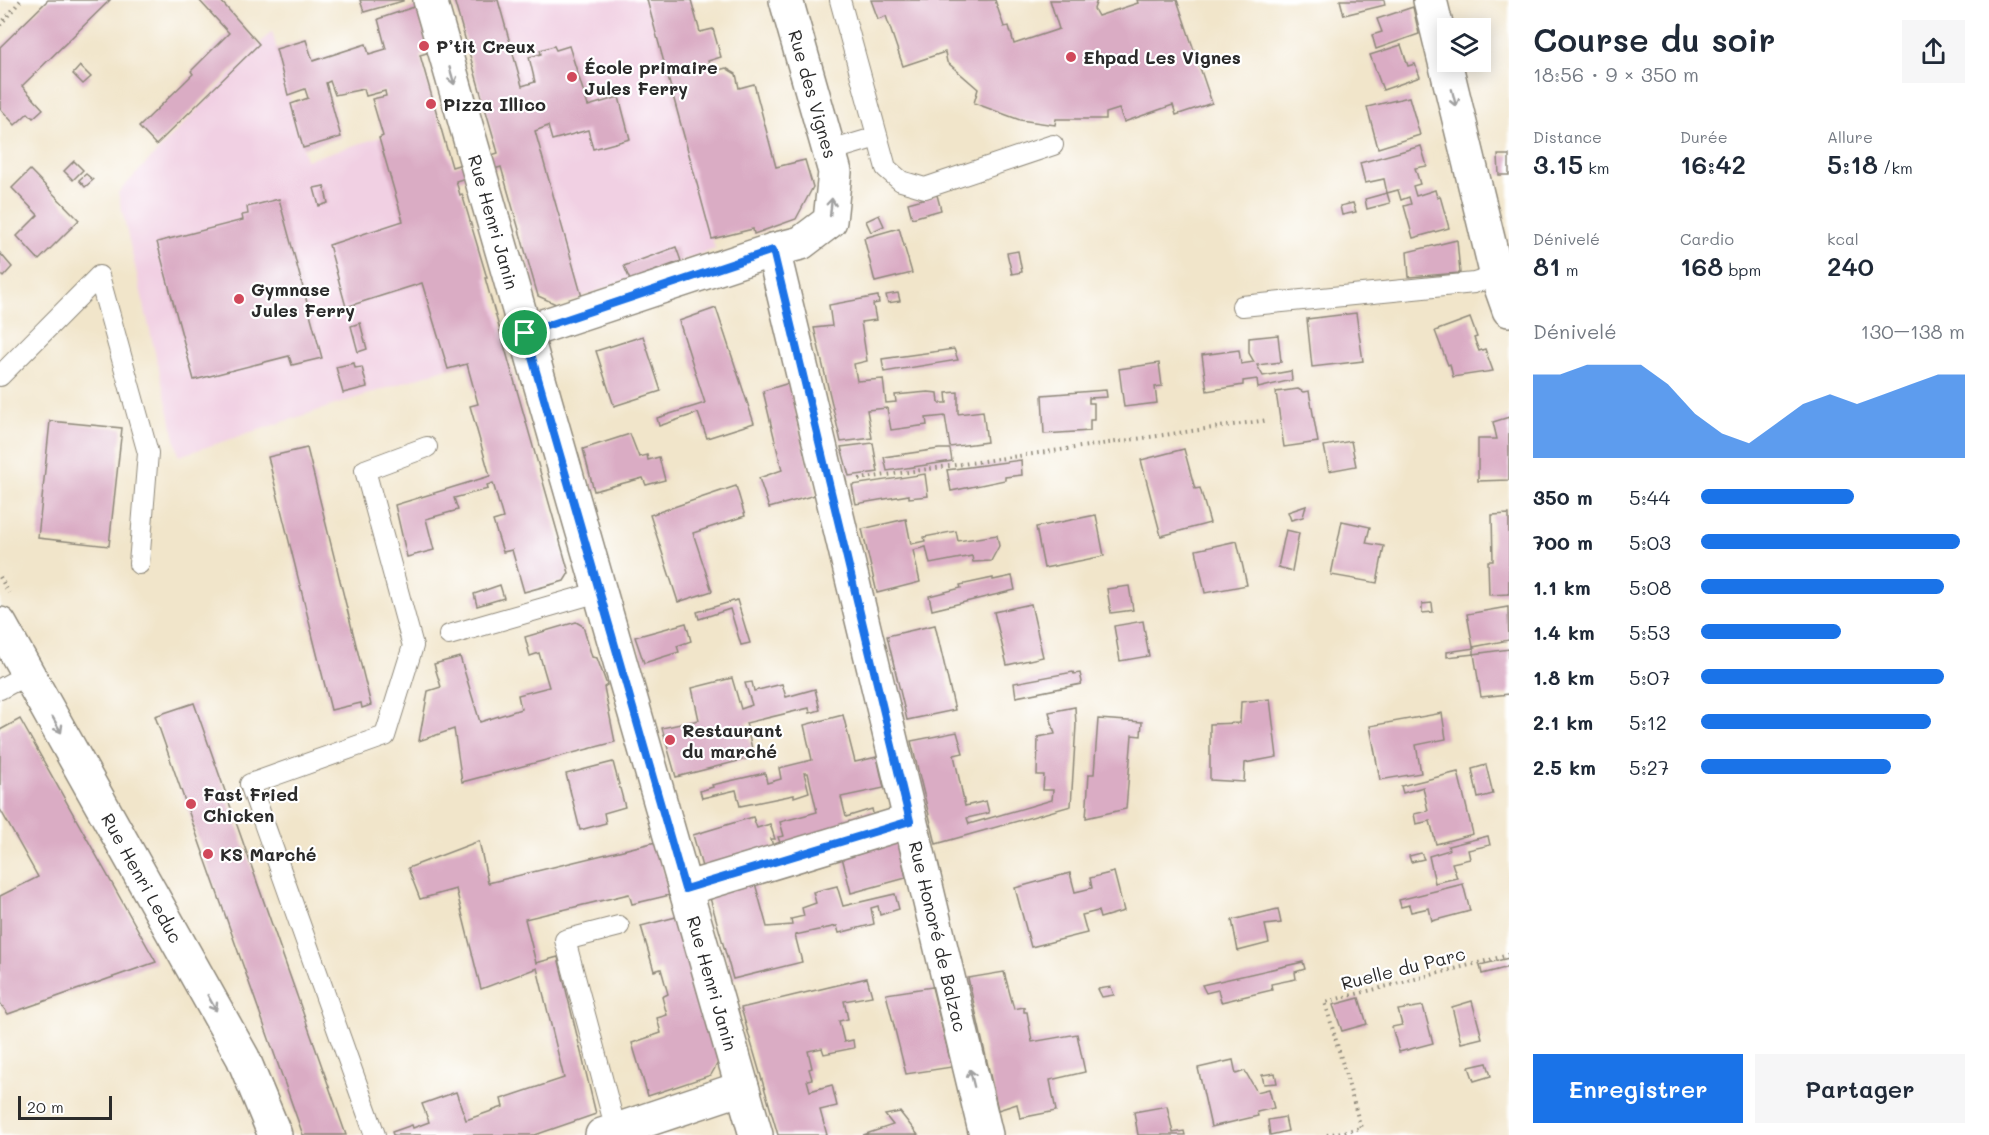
<!DOCTYPE html>
<html lang="fr">
<head>
<meta charset="utf-8">
<style>
  body { margin:0; font-family:Mali,sans-serif; background:#f6f6f7; color:#1f2937; height:100vh; display:flex; flex-direction:column; font-size:22px; white-space:nowrap }
  * { box-sizing:border-box; margin:0 }
  p { font-size:20px; color:#747a83 }
  .icon { flex:none; width:33px; height:33px; fill:none; stroke:currentColor; stroke-width:2; stroke-linecap:round; stroke-linejoin:round }
  .map { position:relative; flex:1; overflow:hidden }
  .details { display:flex; flex-direction:column; background:#fff; width:480px }
  .details>* { flex:none }
  .tools { position:absolute; left:1437px; top:18px; display:grid; gap:12px }
  .tools a { display:grid; place-items:center; width:54px; height:54px; border-radius:0px; background:#fff; box-shadow:0 3px 15px #0003; font-size:30px }
  .scale { position:absolute; left:18px; bottom:15px; width:94px; box-sizing:border-box; padding-left:6px; border:3px solid #2b2b2b; border-top:0; font-size:16px; line-height:21px; white-space:nowrap; color:#2b2b2b; -webkit-text-stroke:4px #fff; paint-order:stroke }
  .pin { position:absolute; display:grid; place-items:center; width:51px; height:51px; color:#fff; margin:-26px; border:3px solid #fff; border-radius:50%; box-shadow:0 2px 6px #0007 }
  .round { display:grid; place-items:center; flex:none; width:63px; height:63px; border-radius:0px; background:#f6f6f7 }
  .headline { display:flex; align-items:center; justify-content:space-between; height:102px; padding:0 24px }
  h1 { font-size:33px; font-weight:600; line-height:45px }
  .metrics { display:grid; grid-template-columns:repeat(3,1fr); gap:9px; height:102px; padding:6px 24px }
  .metrics div { display:grid; align-content:center }
  .metrics b { font-size:26px; font-weight:600 }
  .metrics small { font-size:16px; font-weight:400 }
  .metrics p { font-size:16px }
  .chart { height:168px; padding:12px 24px }
  .chart p { display:flex; justify-content:space-between }
  .chart svg { width:100%; height:108px; margin-top:6px; fill:#1a73e8; opacity:.7 }
  .primary-button { display:flex; gap:12px; margin-top:auto; padding:12px 24px }
  .primary-button a { flex:1; height:69px; border-radius:0px; background:#1a73e8; color:#fff; font-size:24px; font-weight:600; line-height:69px; text-align:center }
  .primary-button a+a { background:#f6f6f7; color:#1f2937 }
  ul { padding:0 24px; list-style:none; font-size:20px }
  li { display:grid; grid-template-columns:96px 72px 1fr; align-items:center; height:45px }
  li i { height:15px; border-radius:8px; background:#1a73e8 }
  main { display:flex; flex:1; min-height:0 }
  .map>svg:first-child { display:block }
  .built { fill:#f1d0e3 }
  .building { fill:#daacc4 }
  .lines { fill:none; stroke-linecap:round; stroke-linejoin:round }
  .service-casing { stroke:#8e887a; stroke-width:22 }
  .minor-casing { stroke:#8e887a; stroke-width:36 }
  .path { stroke:#8e887a; stroke-width:4; stroke-dasharray:1.5 4.5; stroke-linecap:butt }
  .service { stroke:#fff; stroke-width:20 }
  .minor { stroke:#fff; stroke-width:33 }
  .oneway { stroke:#a0a0a0 }
  .route-casing { stroke:#fff; stroke-width:12 }
  .route { stroke:#1a73e8; stroke-width:8 }
  .poi-dot { fill:#d1495b; stroke:#fff; stroke-width:2 }
  .labels { text-anchor:middle; dominant-baseline:central; stroke-width:4.5; stroke-linejoin:round; paint-order:stroke }
  .poi-label { font-size:18px; font-weight:bold; fill:#2b2b2b; stroke:#fff; text-anchor:start }
  .street-label { font-size:18px; fill:#2b2b2b; stroke:#fff }
</style>
</head>
<body>
<main>
<div class="map">
<svg width="1509" height="1135" viewBox="0 0 1509 1135">
  <rect width="100%" height="100%" fill="#fff"/>
  <filter id="ink" filterUnits="userSpaceOnUse"><feTurbulence type="fractalNoise" baseFrequency=".0167" numOctaves="2"/><feDisplacementMap in="SourceGraphic" scale="12" xChannelSelector="R" yChannelSelector="G"/><feConvolveMatrix kernelMatrix="1 2 1 2 8 2 1 2 1" color-interpolation-filters="sRGB"/></filter>
  <filter id="wash" filterUnits="userSpaceOnUse"><feTurbulence type="fractalNoise" baseFrequency=".008" numOctaves="4" result="noise"/><feDisplacementMap in="SourceGraphic" scale="24" xChannelSelector="R" yChannelSelector="G"/><feGaussianBlur stdDeviation="1.35" result="paint"/><feColorMatrix in="noise" values="0 0 0 0 0 0 0 0 0 0 0 0 0 0 0 0 0 1.4 0 .05"/><feComposite in="paint" operator="in"/></filter>
  <g filter="url(#wash)">
    <rect width="100%" height="100%" fill="#f1e5ca"/>
    <g class="built">
      <polygon points="454,0 647,0 715,249 558,305 538,296"/>
      <polygon points="272,31 306,160 439,119 509,348 179,456 118,193"/>
    </g>
    <g id="blocks">
      <g class="building">
        <polygon points="48,0 110,0 22,86 43,109 33,118 28,113 15,125 0,108 0,47"/>
        <polygon points="199,0 220,0 259,44 156,145 139,127 193,74 191,71 229,33"/>
        <polygon points="360,0 403,0 403,1 364,12"/>
        <polygon points="454,0 498,0 522,86 535,82 529,57 541,54 540,50 554,46 556,50 569,46 588,106 619,97 630,139 593,149 588,130 552,140 548,126 535,131 582,297 558,305 538,296 501,167 456,181 460,195 462,194 487,278 485,278 569,573 564,581 524,592 512,550 503,552 493,521 503,518 493,483 487,485 488,489 454,498 458,510 426,519 434,550 407,557 395,505 490,476 470,406 478,404 467,364 448,369 422,283 346,307 329,245 403,221 379,138 383,136 372,99 386,96 385,91 366,96 364,89 335,95 330,81 326,83 341,137 303,148 291,104 308,98 305,89 288,95 276,49 306,40 313,61 366,44 369,54 386,49 378,19 417,6 430,52 420,55 452,167 498,153"/>
        <polygon points="647,0 691,0 700,32 713,29 721,57 708,61 711,72 726,68 736,74 739,88 754,84 776,167 805,160 813,187 796,219 754,234 753,229 712,239"/>
        <polygon points="871,0 995,0 1004,27 1009,26 1014,44 1059,29 1050,0 1097,0 1094,9 1098,16 1138,3 1137,0 1177,0 1212,103 1176,115 1173,105 1124,122 1119,109 1106,113 1106,119 1056,119 1055,125 1020,120 974,103 978,89 947,62 945,52 903,66 886,16 878,19"/>
        <polygon points="1340,0 1384,0 1385,5 1344,15"/>
        <polygon points="1413,7 1419,34 1376,49 1372,35 1382,32 1377,19"/>
        <polygon points="1401,45 1408,66 1415,64 1420,77 1383,90 1370,55"/>
        <polygon points="80,66 91,77 83,84 73,74"/>
        <polygon points="1409,97 1420,135 1378,148 1367,107"/>
        <polygon points="1421,146 1427,166 1415,168 1420,184 1413,186 1416,196 1435,190 1437,197 1440,196 1449,228 1413,238 1404,206 1411,204 1409,197 1401,200 1398,190 1387,193 1384,179 1365,183 1360,163"/>
        <polygon points="1498,155 1509,155 1509,175 1499,175"/>
        <polygon points="74,161 83,170 73,180 64,171"/>
        <polygon points="30,170 79,220 39,260 17,236 38,215 12,188"/>
        <polygon points="86,174 93,180 85,187 79,180"/>
        <polygon points="324,186 328,203 319,206 314,188"/>
        <polygon points="1387,193 1390,203 1367,209 1365,199"/>
        <polygon points="937,195 941,210 912,218 908,203"/>
        <polygon points="279,199 322,358 292,365 289,356 194,380 157,242 243,220 242,215 248,214 247,207"/>
        <polygon points="1353,203 1356,212 1342,215 1340,206"/>
        <polygon points="879,215 884,226 871,232 866,221"/>
        <polygon points="899,228 912,273 875,282 864,238"/>
        <polygon points="1457,240 1460,273 1409,277 1407,252"/>
        <polygon points="676,247 681,261 630,280 624,266"/>
        <polygon points="1018,251 1022,272 1012,274 1007,253"/>
        <polygon points="0,253 12,267 3,277 0,274"/>
        <polygon points="898,293 900,301 888,303 886,295"/>
        <polygon points="878,296 879,303 873,304 876,320 861,322 867,361 854,364 857,381 883,379 886,403 896,402 895,395 928,392 938,393 939,403 947,403 946,393 958,392 958,414 983,411 987,442 950,447 945,416 926,418 927,425 891,430 887,408 867,410 872,438 841,442 814,328 832,326 829,305"/>
        <polygon points="716,308 754,423 707,438 698,413 659,426 657,418 705,403 679,321"/>
        <polygon points="1356,313 1363,361 1312,367 1307,319"/>
        <polygon points="1470,318 1477,337 1474,338 1479,351 1485,349 1493,371 1453,377 1450,364 1448,365 1435,331"/>
        <polygon points="360,323 367,349 358,352 351,326"/>
        <polygon points="1278,335 1281,362 1257,365 1263,376 1291,371 1292,380 1258,388 1257,379 1243,381 1243,385 1207,391 1202,355 1239,350 1241,364 1254,362 1249,353 1249,338"/>
        <polygon points="643,336 661,391 614,406 596,351"/>
        <polygon points="954,349 958,360 884,372 882,359"/>
        <polygon points="354,363 355,368 362,367 367,387 343,393 336,367"/>
        <polygon points="1159,363 1162,386 1155,387 1157,403 1124,407 1119,369"/>
        <polygon points="789,383 815,495 769,508 759,478 782,470 763,391"/>
        <polygon points="1298,389 1303,392 1309,391 1318,442 1284,447 1276,392"/>
        <polygon points="1106,390 1107,397 1089,398 1089,403 1094,403 1094,420 1090,420 1090,431 1044,434 1042,395"/>
        <polygon points="1509,417 1509,480 1478,481 1478,439 1497,439 1493,422"/>
        <polygon points="50,421 122,428 109,546 38,538"/>
        <polygon points="630,434 639,457 647,455 648,460 659,457 665,480 646,485 643,478 594,491 583,449"/>
        <polygon points="1351,441 1356,466 1329,471 1324,446"/>
        <polygon points="873,443 878,472 849,476 841,447"/>
        <polygon points="307,448 371,705 362,708 361,703 331,710 268,457"/>
        <polygon points="939,449 950,449 952,461 887,471 884,457"/>
        <polygon points="1184,449 1195,489 1200,488 1210,523 1161,536 1141,460"/>
        <polygon points="1021,460 1022,475 1005,477 1005,480 951,491 947,470"/>
        <polygon points="925,474 928,496 909,498 909,495 856,504 852,485"/>
        <polygon points="736,486 745,516 693,533 712,591 678,602 650,515"/>
        <polygon points="1306,506 1303,517 1291,520 1288,512"/>
        <polygon points="1509,514 1509,594 1489,595 1488,561 1493,561 1492,515"/>
        <polygon points="1096,515 1104,556 1044,568 1036,527"/>
        <polygon points="906,519 911,544 925,541 924,537 956,531 958,541 997,535 999,546 991,561 973,562 972,556 930,564 926,547 913,550 920,582 877,593 862,529"/>
        <polygon points="1342,521 1370,527 1366,543 1384,546 1377,583 1331,575"/>
        <polygon points="1286,530 1299,533 1292,571 1278,567"/>
        <polygon points="1237,541 1247,585 1205,593 1196,550"/>
        <polygon points="1012,576 1015,590 932,610 929,596 961,588 960,585 993,578 993,580"/>
        <polygon points="500,585 504,598 477,606 474,594"/>
        <polygon points="1129,586 1133,610 1111,613 1107,589"/>
        <polygon points="737,600 750,643 741,645 730,609 699,619 697,612"/>
        <polygon points="1432,603 1433,612 1422,613 1422,604"/>
        <polygon points="1031,604 1043,657 1007,665 994,612"/>
        <polygon points="1508,607 1509,640 1473,647 1467,614"/>
        <polygon points="1143,621 1149,656 1120,661 1114,626"/>
        <polygon points="576,622 583,626 592,657 597,658 607,685 604,687 615,742 462,782 454,729 419,741 428,691 441,687 434,664 460,657 480,722 521,709 518,695 549,687 539,653 530,656 525,637"/>
        <polygon points="686,623 691,641 677,646 679,652 644,663 635,637"/>
        <polygon points="935,625 955,710 907,720 887,636"/>
        <polygon points="1474,648 1474,654 1447,657 1447,652"/>
        <polygon points="1509,649 1509,694 1481,697 1474,654"/>
        <polygon points="1073,672 1074,674 1080,673 1082,682 1081,684 1016,697 1014,683"/>
        <polygon points="732,678 741,709 752,705 745,683 752,682 754,691 782,684 786,697 815,689 820,710 810,713 809,708 746,723 754,757 676,777 662,728 699,720 692,688"/>
        <polygon points="1270,699 1277,757 1245,763 1244,782 1210,780 1210,724 1240,723 1241,702"/>
        <polygon points="194,703 346,1135 303,1135 200,844 155,716"/>
        <polygon points="1075,707 1076,725 1071,806 936,844 911,741 957,732 963,753 954,755 965,806 986,801 989,813 967,818 969,824 1052,800 1053,790 1043,790 1044,775 1037,775 1038,737 1055,734 1049,712"/>
        <polygon points="1442,713 1446,739 1416,745 1421,773 1380,780 1370,726"/>
        <polygon points="843,715 855,762 877,757 884,788 841,797 846,817 872,809 875,822 783,851 778,837 784,836 780,822 817,812 808,773 804,773 809,792 794,797 794,795 740,806 736,790 702,798 700,791 713,787 712,785 765,773 767,783 781,779 779,768 812,760 804,725"/>
        <polygon points="20,719 156,962 8,1014 0,1003 0,896 38,877 0,809 0,730"/>
        <polygon points="1098,719 1142,722 1141,736 1132,735 1126,809 1086,818 1089,774 1094,774"/>
        <polygon points="613,762 625,807 604,813 606,823 580,830 566,774"/>
        <polygon points="1486,765 1493,794 1478,798 1472,769"/>
        <polygon points="1458,772 1473,834 1436,844 1430,821 1416,824 1414,814 1428,811 1423,787 1403,793 1401,786"/>
        <polygon points="753,817 757,828 770,824 775,839 771,839 775,854 714,872 702,867 693,835"/>
        <polygon points="1488,836 1490,845 1468,850 1470,859 1452,863 1457,878 1435,883 1429,856 1449,850 1448,846"/>
        <polygon points="898,840 906,878 851,893 840,849"/>
        <polygon points="479,841 488,883 656,842 670,895 632,904 629,894 525,919 536,963 558,957 596,1114 535,1135 393,1135 392,1132 412,1125 413,1128 429,1122 422,1104 456,1092 466,1120 503,1107 501,1099 564,1078 537,968 481,989 456,889 420,899 408,868"/>
        <polygon points="1421,853 1424,859 1411,862 1409,856"/>
        <polygon points="1114,872 1124,911 1100,918 1098,911 1082,915 1087,933 1031,947 1015,888 1070,873 1075,892 1092,888 1090,878"/>
        <polygon points="753,876 767,927 792,925 791,919 804,916 802,908 816,903 813,892 837,886 843,906 895,894 899,909 880,915 878,906 871,908 874,924 839,933 837,926 795,935 802,962 733,979 710,898"/>
        <polygon points="1463,884 1470,911 1432,921 1429,908 1411,912 1409,905 1401,907 1399,900"/>
        <polygon points="1278,909 1281,923 1265,925 1269,943 1238,951 1232,920"/>
        <polygon points="680,916 720,1059 711,1075 648,1096 632,1043 661,1033 657,1018 667,1015 662,997 668,994 661,969 654,971 641,926"/>
        <polygon points="1509,958 1509,967 1482,974 1480,965"/>
        <polygon points="1303,962 1305,969 1295,972 1296,979 1271,984 1272,990 1221,1002 1218,990 1206,993 1202,985"/>
        <polygon points="1004,972 1014,1009 1024,1007 1024,1012 1027,1012 1032,1042 1077,1034 1085,1072 1050,1080 1056,1111 1020,1118 1017,1104 998,1110 968,978"/>
        <polygon points="867,978 872,996 844,1001 848,1019 839,1021 844,1042 853,1040 854,1048 824,1054 822,1048 808,1051 812,1068 809,1069 812,1079 807,1080 810,1091 832,1085 837,1106 820,1110 827,1135 778,1135 741,1008"/>
        <polygon points="932,987 952,1067 906,1074 886,994"/>
        <polygon points="1111,987 1114,995 1102,997 1098,989"/>
        <polygon points="1359,998 1367,1024 1342,1031 1333,1005"/>
        <polygon points="1472,1001 1482,1038 1461,1043 1452,1007"/>
        <polygon points="1423,1006 1433,1043 1399,1052 1392,1027 1402,1025 1398,1010"/>
        <polygon points="1233,1060 1236,1074 1245,1071 1257,1092 1269,1089 1274,1108 1257,1112 1258,1116 1211,1127 1198,1068"/>
        <polygon points="1487,1063 1491,1076 1474,1081 1469,1067"/>
        <polygon points="1275,1073 1277,1083 1264,1084 1262,1075"/>
        <polygon points="1167,1106 1173,1133 1184,1131 1185,1135 1138,1135 1134,1112"/>
        <polygon points="900,1112 918,1135 863,1135 893,1125 885,1115"/>
        <polygon points="1285,1117 1288,1131 1270,1135 1268,1120"/>
      </g>
    </g>
  </g>
  <g filter="url(#ink)">
    <use href="#blocks" fill-opacity="0" stroke="#8e887a" stroke-width="1.5"/>
    <g class="lines">
      <defs>
        <g id="service">
          <polyline points="840,0 886,168 901,181 925,188 1053,145"/>
          <polyline points="830,151 877,137"/>
          <polyline points="1242,306 1474,283 1497,276"/>
          <polyline points="0,376 99,276 148,453 139,564"/>
          <polyline points="449,635 599,592"/>
          <polyline points="0,689 28,674"/>
          <polyline points="616,1130 565,940 619,926"/>
          <polyline points="375,1135 250,784 385,736 413,646 365,470 427,447"/>
        </g>
        <g id="minor">
          <path id="s1" d="M430,0L756,1135"/>
          <polyline points="1430,0 1497,276 1509,310"/>
          <path id="s2" d="M773,250L986,1135"/>
          <polyline points="525,332 773,250 801,243 830,221 835,172 786,0"/>
          <path id="s3" d="M0,624L243,1058L275,1135"/>
          <polyline points="685,889 910,821"/>
          <polyline points="602,1135 742,1088"/>
        </g>
      </defs>
      <use href="#service" class="service-casing"/>
      <use href="#minor" class="minor-casing"/>
      <g class="path">
        <polyline points="0,25 21,0"/>
        <polyline points="859,479 1268,420"/>
        <polyline points="0,577 9,593"/>
        <polyline points="1327,1135 1361,1128 1325,1002 1509,955"/>
      </g>
      <use href="#service" class="service"/>
      <use href="#minor" class="minor"/>
    </g>
    <defs><path id="oneway-shaft" d="M-6 0H5M1.5-3L5.5 0L1.5 3" fill="none" stroke-width="1.6" stroke-linecap="round" stroke-linejoin="round" transform="scale(1.5)"/></defs>
    <g class="oneway">
      <use href="#oneway-shaft" transform="translate(452 76) rotate(74)"/>
      <use href="#oneway-shaft" transform="translate(1454 98) rotate(76)"/>
      <use href="#oneway-shaft" transform="translate(831 207) rotate(-84)"/>
      <use href="#oneway-shaft" transform="translate(57 725) rotate(61)"/>
      <use href="#oneway-shaft" transform="translate(212 1003) rotate(61)"/>
      <use href="#oneway-shaft" transform="translate(972 1078) rotate(-104)"/>
    </g>
  </g>
  <g class="lines" filter="url(#ink)">
    <defs>
      <polygon id="route" points="773,250 910,821 685,889 525,333"/>
    </defs>
    <use href="#route" class="route-casing"/>
    <use href="#route" class="route"/>
  </g>
  <g class="poi-dot">
    <circle cx="424" cy="46" r="6"/>
    <circle cx="1071" cy="57" r="6"/>
    <circle cx="572" cy="77" r="6"/>
    <circle cx="431" cy="104" r="6"/>
    <circle cx="239" cy="299" r="6"/>
    <circle cx="670" cy="740" r="6"/>
    <circle cx="191" cy="804" r="6"/>
    <circle cx="208" cy="854" r="6"/>
  </g>
  <g class="labels">
    <g class="poi-label">
      <text x="436" y="46">P’tit Creux</text>
      <text x="1083" y="57">Ehpad Les Vignes</text>
      <text x="584" y="67">École primaire<tspan x="584" dy="21">Jules Ferry</tspan></text>
      <text x="443" y="104">Pizza Illico</text>
      <text x="251" y="289">Gymnase<tspan x="251" dy="21">Jules Ferry</tspan></text>
      <text x="682" y="730">Restaurant<tspan x="682" dy="21">du marché</tspan></text>
      <text x="203" y="794">Fast Fried<tspan x="203" dy="21">Chicken</tspan></text>
      <text x="220" y="854">KS Marché</text>
    </g>
    <g class="street-label">
      <text transform="translate(813 94) rotate(74)">Rue des Vignes</text>
      <text stroke="none"><textPath href="#s1" startOffset="231">Rue Henri Janin</textPath></text>
      <text stroke="none"><textPath href="#s3" startOffset="291">Rue Henri Leduc</textPath></text>
      <text stroke="none"><textPath href="#s2" startOffset="706">Rue Honoré de Balzac</textPath></text>
      <text transform="translate(1403 968) rotate(-14)">Ruelle du Parc</text>
      <text stroke="none"><textPath href="#s1" startOffset="1023">Rue Henri Janin</textPath></text>
    </g>
  </g>
</svg>
<div class="tools">
<a><svg class="icon" aria-label="layers" viewBox="0 0 24 24"><path d="M12 4l9 5-9 5-9-5zM3 14l9 5 9-5"/></svg></a>
</div>
<div class="scale">20 m</div>
<div class="pin" style="left:525px;top:333px;background:#1e9e55"><svg class="icon" aria-label="arrive" viewBox="0 0 24 24"><path d="M6 21V4h12l-3 4 3 4H6"/></svg></div>
</div>
<section class="details">
<div class="headline"><div><h1>Course du soir</h1><p>18:56 · 9 × 350 m</p></div><a class="round"><svg class="icon" aria-label="share" viewBox="0 0 24 24"><path d="M12 15V3M7 8l5-5 5 5M5 13v7h14v-7"/></svg></a></div>
<div class="metrics">
<div><p>Distance</p><b>3.15<small> km</small></b></div>
<div><p>Durée</p><b>16:42</b></div>
<div><p>Allure</p><b>5:18<small> /km</small></b></div>
</div>
<div class="metrics">
<div><p>Dénivelé</p><b>81<small> m</small></b></div>
<div><p>Cardio</p><b>168<small> bpm</small></b></div>
<div><p>kcal</p><b>240</b></div>
</div>
<div class="chart"><p><span>Dénivelé</span>130–138 m</p>
<svg viewBox="0 0 160 44" preserveAspectRatio="none"><path d="M0 44V10L10 10L20 6L30 6L40 6L50 14L60 26L70 34L80 38L90 30L100 22L110 18L120 22L130 18L140 14L150 10L160 10V44z"/></svg>
</div>
<ul>
<li><b>350 m</b>5:44<i style="width:58%"></i></li>
<li><b>700 m</b>5:03<i style="width:98%"></i></li>
<li><b>1.1 km</b>5:08<i style="width:92%"></i></li>
<li><b>1.4 km</b>5:53<i style="width:53%"></i></li>
<li><b>1.8 km</b>5:07<i style="width:92%"></i></li>
<li><b>2.1 km</b>5:12<i style="width:87%"></i></li>
<li><b>2.5 km</b>5:27<i style="width:72%"></i></li>
</ul>
<div class="primary-button"><a>Enregistrer</a><a>Partager</a></div>
</section>
</main>
</body>
</html>
